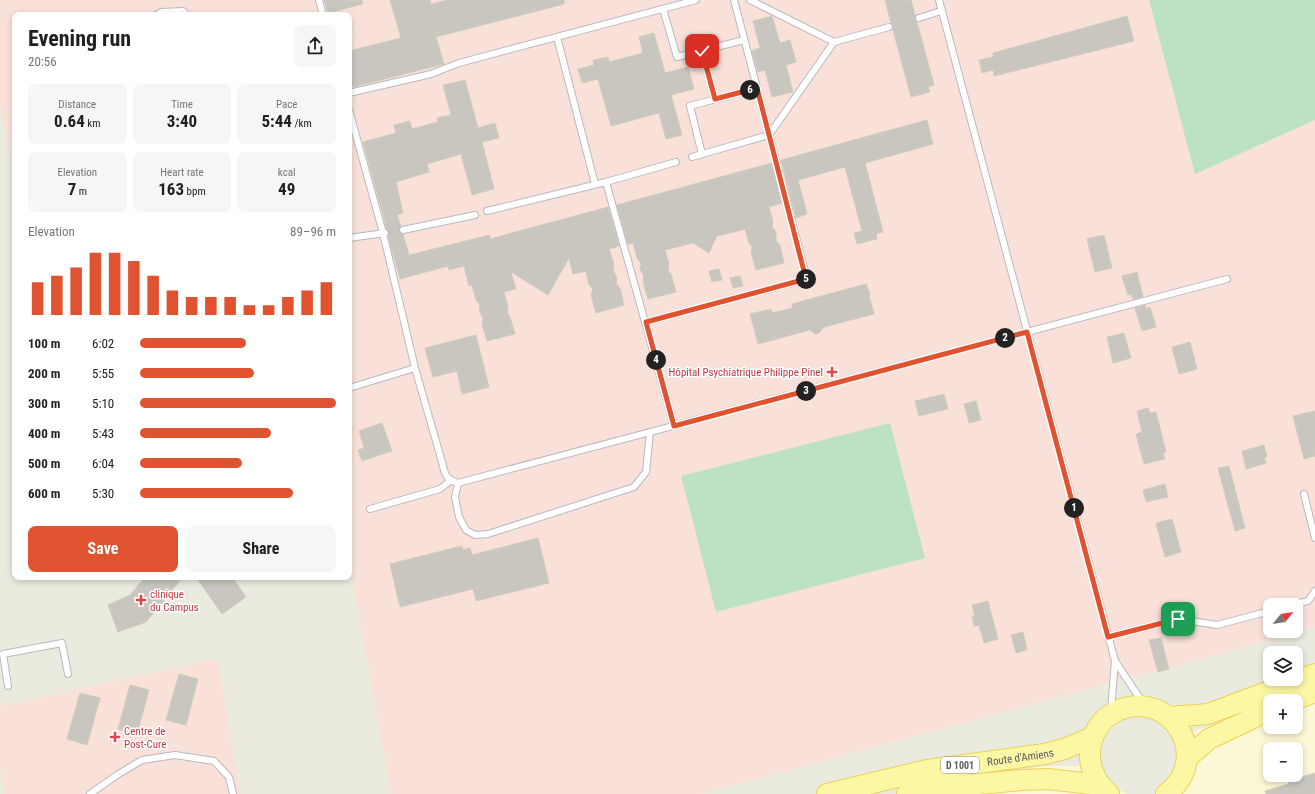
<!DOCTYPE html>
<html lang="en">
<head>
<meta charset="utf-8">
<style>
  body { margin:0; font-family:"Roboto Condensed",sans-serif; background:#f6f6f6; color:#202124; height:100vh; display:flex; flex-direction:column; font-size:15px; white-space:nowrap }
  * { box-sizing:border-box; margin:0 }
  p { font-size:13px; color:#757577 }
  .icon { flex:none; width:22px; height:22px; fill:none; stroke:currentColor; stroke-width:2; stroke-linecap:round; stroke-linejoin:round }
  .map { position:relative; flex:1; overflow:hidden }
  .drawer { position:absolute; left:12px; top:12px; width:340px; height:568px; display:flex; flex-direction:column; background:#fff; border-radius:8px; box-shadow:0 2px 6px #0003 }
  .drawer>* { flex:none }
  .needle { width:26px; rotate:60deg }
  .controls { position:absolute; left:1263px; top:598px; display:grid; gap:8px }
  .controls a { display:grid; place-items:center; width:40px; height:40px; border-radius:8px; background:#fff; box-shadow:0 2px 6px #0003; font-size:20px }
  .pin { position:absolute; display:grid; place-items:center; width:34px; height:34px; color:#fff; margin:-17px; border-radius:8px; box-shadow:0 2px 6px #0006 }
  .km { position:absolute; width:20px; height:20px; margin:-10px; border-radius:50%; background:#222; color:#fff; font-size:11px; line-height:20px; text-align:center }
  .round { display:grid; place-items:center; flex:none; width:42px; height:42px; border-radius:8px; background:#f6f6f6 }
  .summary { display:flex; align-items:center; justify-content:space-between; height:68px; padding:0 16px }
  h1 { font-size:22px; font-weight:700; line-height:30px }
  .stats { display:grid; grid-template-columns:repeat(3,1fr); gap:6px; height:68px; padding:4px 16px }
  .stats div { display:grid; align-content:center; border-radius:8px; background:#f6f6f6; text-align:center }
  .stats b { font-size:17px; font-weight:700 }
  .stats small { font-size:11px; font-weight:400 }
  .stats p { font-size:11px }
  .chart { height:112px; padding:8px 16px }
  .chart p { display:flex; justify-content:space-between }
  .chart svg { width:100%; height:72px; margin-top:4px; stroke:#e05330; stroke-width:6 }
  .action { display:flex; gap:8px; margin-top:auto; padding:8px 16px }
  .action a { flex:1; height:46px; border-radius:8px; background:#e05330; color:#fff; font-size:16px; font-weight:700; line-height:46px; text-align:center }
  .action a+a { background:#f6f6f6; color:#202124 }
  ul { padding:0 16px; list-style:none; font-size:13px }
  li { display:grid; grid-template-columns:64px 48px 1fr; align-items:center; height:30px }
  li i { height:10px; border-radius:5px; background:#e05330 }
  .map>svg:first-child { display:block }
  .commercial { fill:#fcf7d4; fill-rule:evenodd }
  .medical { fill:#f9e1da; fill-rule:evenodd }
  .green { fill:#bce2c1 }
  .building { fill:#c8c6bf; stroke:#cfccbe }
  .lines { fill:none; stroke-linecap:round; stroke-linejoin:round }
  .service-casing { stroke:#b7b9be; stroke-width:8 }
  .primary-casing { stroke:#ead259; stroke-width:22 }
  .service { stroke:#fff; stroke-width:6 }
  .primary { stroke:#fbf7a4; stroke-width:20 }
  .route-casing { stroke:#fff; stroke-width:8 }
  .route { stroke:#e05330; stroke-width:5 }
  .health-dot { fill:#e0444e; stroke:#fff; stroke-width:1.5 }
  .labels { text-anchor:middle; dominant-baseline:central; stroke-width:3; stroke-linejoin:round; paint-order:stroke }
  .shield { fill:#fff; stroke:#8a8c90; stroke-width:1 }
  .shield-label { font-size:10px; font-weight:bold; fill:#585b60 }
  .health-label { font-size:11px; fill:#be3a42; stroke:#fff; text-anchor:start }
  .street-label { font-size:11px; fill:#585b60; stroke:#fff }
</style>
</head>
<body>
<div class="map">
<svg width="1315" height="794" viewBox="0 0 1315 794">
  <rect width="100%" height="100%" fill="#ebeadf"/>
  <g class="commercial">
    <path d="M1315,691V794H1164L1191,732L1270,706V727H1296V701ZM1270,749H1296V775H1270Z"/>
    <polygon points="1039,766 1079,766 1127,794 921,794"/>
  </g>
  <g class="medical">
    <path d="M0,0H1149L1195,174L1315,120V628L701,794H391L349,561V15H15V184L0,104ZM1270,605H1296V631H1270Z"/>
    <polygon points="217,659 241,794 5,794 0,768 0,706"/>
  </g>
  <g class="green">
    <polygon points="1149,0 1315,0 1315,120 1195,174"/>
    <polygon points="890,423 925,558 716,612 681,476"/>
  </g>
  <g class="building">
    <polygon points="324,0 362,0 363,4 328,13"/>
    <polygon points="390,0 430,0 431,4 447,0 564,0 564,4 436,37 444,64 349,88 349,51 401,38"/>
    <polygon points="885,0 911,0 915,15 915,19 917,22 934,85 928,87 930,92 911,97 893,30 893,25 891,23"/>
    <polygon points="772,16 780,43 790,40 796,62 786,65 793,92 772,97 765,70 758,72 752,51 760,48 753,21"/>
    <polygon points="1127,16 1134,41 994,76 993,70 982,73 979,60 993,57 993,53"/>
    <polygon points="654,33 665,73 688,67 694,89 671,95 682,135 666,139 659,113 611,126 598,79 582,83 578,69 594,65 593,60 608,57 609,62 643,53 639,37"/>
    <polygon points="465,80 478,128 495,123 499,138 482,142 494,189 472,195 461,154 427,164 429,172 396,182 403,213 397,215 401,226 399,231 400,233 403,234 409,255 490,235 490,239 608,207 619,246 609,249 614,264 613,270 617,278 616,283 620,288 624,305 596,313 591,295 593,289 589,285 586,271 573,274 569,258 548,295 511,272 516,289 504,292 508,307 507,312 510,317 515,334 487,341 482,324 483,318 479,311 480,305 476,300 472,285 469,286 464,266 449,270 448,266 400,279 388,236 389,232 387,229 363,142 396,133 394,125 410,121 412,129 438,122 437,118 451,115 443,85"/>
    <polygon points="927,120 933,144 865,163 883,232 876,234 877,239 857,244 854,233 862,231 845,167 798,180 807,214 796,218 781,160"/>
    <polygon points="772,163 782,203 769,207 773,222 772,227 776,232 776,241 780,245 784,263 756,270 751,252 752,247 749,243 745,229 734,232 717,236 709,253 693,243 665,250 669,264 668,270 671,274 676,292 648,299 643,282 644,276 640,269 641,263 637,258 633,243 628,244 617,205"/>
    <polygon points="1104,235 1112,268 1095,272 1087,239"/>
    <polygon points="719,269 722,280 712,282 709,271"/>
    <polygon points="1137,272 1143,297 1133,299 1131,294 1128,295 1122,276"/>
    <polygon points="740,276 743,286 733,288 730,278"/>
    <polygon points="866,284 870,294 869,295 874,314 824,327 819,333 815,334 810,330 758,344 750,314 771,309 772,313 793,308 792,304"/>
    <polygon points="1145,305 1146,309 1150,307 1156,327 1142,331 1135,308"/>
    <polygon points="1124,333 1131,358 1113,363 1107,337"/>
    <polygon points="476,335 489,387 462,394 457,371 433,377 425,348"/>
    <polygon points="1190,342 1197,369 1179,374 1172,347"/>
    <polygon points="944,394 948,409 919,416 915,401"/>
    <polygon points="976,401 981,420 969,423 964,404"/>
    <polygon points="1148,408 1150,413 1156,412 1166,452 1163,453 1165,459 1144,464 1136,434 1142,432 1137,411"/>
    <polygon points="1315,411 1315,456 1304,459 1293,416"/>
    <polygon points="382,423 392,451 362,461 358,450 364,448 359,431"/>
    <polygon points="1264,445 1267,457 1264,457 1266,463 1246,469 1242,451"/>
    <polygon points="1229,466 1245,528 1235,531 1218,468"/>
    <polygon points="1165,484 1168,497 1146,502 1143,490"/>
    <polygon points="1172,519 1181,552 1165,557 1156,523"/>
    <polygon points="538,538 549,583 476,601 473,589 400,607 390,564 462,546 463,550 470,548 472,555"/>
    <polygon points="145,577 183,577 146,622 118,632 108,605 130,595"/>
    <polygon points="196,577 232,577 246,597 222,614"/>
    <polygon points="988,601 998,639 984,643 979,625 974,626 972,616 975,616 972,605"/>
    <polygon points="1023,632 1027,650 1016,653 1011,635"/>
    <polygon points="1161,638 1169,669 1158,672 1149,640"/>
    <polygon points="179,674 198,679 186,725 166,720"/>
    <polygon points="130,685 149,690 137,734 118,729"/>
    <polygon points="80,693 100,698 87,745 67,739"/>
    <polygon points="1315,773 1315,794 1266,794 1265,791 1289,784 1288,781"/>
  </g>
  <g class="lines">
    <defs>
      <g id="service">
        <polyline points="319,0 323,15"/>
        <polyline points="750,0 834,42"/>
        <polyline points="939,0 1115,661 1111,710"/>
        <polyline points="663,9 677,57 744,40"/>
        <polyline points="156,15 161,12 183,11 187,15"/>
        <polyline points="919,18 941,11"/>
        <polyline points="557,37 595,184"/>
        <polyline points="702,51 715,99"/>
        <polyline points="349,93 431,74 459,63 696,0"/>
        <path d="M349,110L383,233L415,368L442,462C445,474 445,479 458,483L1227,279"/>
        <polyline points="702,154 690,106 757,88"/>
        <polyline points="692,157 769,135 834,42 889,27"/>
        <polyline points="606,182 674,426"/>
        <polyline points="487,211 606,182 676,162"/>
        <polyline points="403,230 475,215"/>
        <polyline points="349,238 385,233"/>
        <polyline points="646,322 807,279 734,0"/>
        <polyline points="349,388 415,368"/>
        <polyline points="458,483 455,497 459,517 466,530 475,535 488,534 634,487 646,472 650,432"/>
        <polyline points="1304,494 1315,538"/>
        <polyline points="370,509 440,489 450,481"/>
        <polyline points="1292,605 1308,601 1315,591"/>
        <polyline points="1108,637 1178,619 1217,625 1270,611"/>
        <polyline points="1115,661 1143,703"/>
        <polyline points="8,686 3,654 62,643 68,674"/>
        <polyline points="90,794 117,775 142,760 175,755 214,761 229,777 233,794"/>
      </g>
      <g id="primary">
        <polyline points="1291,701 1315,692"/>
        <polyline points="1169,717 1208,714 1315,674"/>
        <polyline points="1187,758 1209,739 1270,710"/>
        <path id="s1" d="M827,794L927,770L1045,754L1064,749L1093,737"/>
        <polyline points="907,794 924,789 1022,780 1048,779 1100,785"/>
        <path d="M1109,794C1095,782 1087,764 1091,745C1094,731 1101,719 1115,712C1169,685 1215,758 1166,794"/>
      </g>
    </defs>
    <use href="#service" class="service-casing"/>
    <use href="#primary" class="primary-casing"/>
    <use href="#service" class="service"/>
    <use href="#primary" class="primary"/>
  </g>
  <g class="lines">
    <defs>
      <polyline id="route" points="702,51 715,99 757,88 806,279 646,322 674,426 1027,332 1108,637 1178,619"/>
    </defs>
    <use href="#route" class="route-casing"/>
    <use href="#route" class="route"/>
  </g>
  <g class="health-dot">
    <path d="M830 366h4v4h4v4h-4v4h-4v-4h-4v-4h4z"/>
    <path d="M139 594h4v4h4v4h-4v4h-4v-4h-4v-4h4z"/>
    <path d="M113 731h4v4h4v4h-4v4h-4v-4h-4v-4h4z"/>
  </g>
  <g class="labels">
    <rect class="shield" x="941" y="757" width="38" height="16" rx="3"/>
    <g class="shield-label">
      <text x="960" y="765">D 1001</text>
    </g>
    <g class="health-label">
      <text x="823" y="372" text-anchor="end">Hôpital Psychiatrique Philippe Pinel</text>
      <text x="150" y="594">clinique<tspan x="150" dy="13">du Campus</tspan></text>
      <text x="124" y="731">Centre de<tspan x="124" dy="13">Post-Cure</tspan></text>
    </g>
    <g class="street-label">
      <text stroke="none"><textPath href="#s1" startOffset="197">Route d'Amiens</textPath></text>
    </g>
  </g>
</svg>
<div class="controls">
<a><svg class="needle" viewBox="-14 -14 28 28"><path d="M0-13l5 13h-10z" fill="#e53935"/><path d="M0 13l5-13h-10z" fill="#757577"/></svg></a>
<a><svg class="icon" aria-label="layers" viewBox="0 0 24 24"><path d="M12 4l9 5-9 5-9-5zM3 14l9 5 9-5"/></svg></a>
<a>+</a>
<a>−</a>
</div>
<div class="pin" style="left:1178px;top:619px;background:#1e9e55"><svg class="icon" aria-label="arrive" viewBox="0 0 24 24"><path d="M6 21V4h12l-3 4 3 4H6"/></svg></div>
<div class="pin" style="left:702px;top:51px;background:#d93025"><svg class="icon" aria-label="check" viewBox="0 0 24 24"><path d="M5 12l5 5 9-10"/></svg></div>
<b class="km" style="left:1074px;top:508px">1</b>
<b class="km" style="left:1005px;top:338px">2</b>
<b class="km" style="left:806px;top:391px">3</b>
<b class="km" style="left:656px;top:360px">4</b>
<b class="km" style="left:806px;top:279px">5</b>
<b class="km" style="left:750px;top:90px">6</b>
<section class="drawer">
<div class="summary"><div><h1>Evening run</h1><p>20:56</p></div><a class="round"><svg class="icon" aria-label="share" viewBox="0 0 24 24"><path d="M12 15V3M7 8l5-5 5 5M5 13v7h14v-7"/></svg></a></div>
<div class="stats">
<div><p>Distance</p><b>0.64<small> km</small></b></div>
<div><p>Time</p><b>3:40</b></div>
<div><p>Pace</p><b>5:44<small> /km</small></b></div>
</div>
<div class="stats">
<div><p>Elevation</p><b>7<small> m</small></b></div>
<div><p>Heart rate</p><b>163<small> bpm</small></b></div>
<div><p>kcal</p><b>49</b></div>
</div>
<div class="chart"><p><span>Elevation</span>89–96 m</p>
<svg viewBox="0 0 160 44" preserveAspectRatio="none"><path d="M5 44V24M15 44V20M25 44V15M35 44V6M45 44V6M55 44V11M65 44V20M75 44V29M85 44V33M95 44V33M105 44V33M115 44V38M125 44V38M135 44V33M145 44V29M155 44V24"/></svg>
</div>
<ul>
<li><b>100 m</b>6:02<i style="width:54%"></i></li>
<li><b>200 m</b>5:55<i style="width:58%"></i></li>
<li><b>300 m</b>5:10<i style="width:100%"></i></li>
<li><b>400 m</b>5:43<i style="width:67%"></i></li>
<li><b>500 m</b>6:04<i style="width:52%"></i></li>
<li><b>600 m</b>5:30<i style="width:78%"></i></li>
</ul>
<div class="action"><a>Save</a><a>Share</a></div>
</section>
</div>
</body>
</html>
